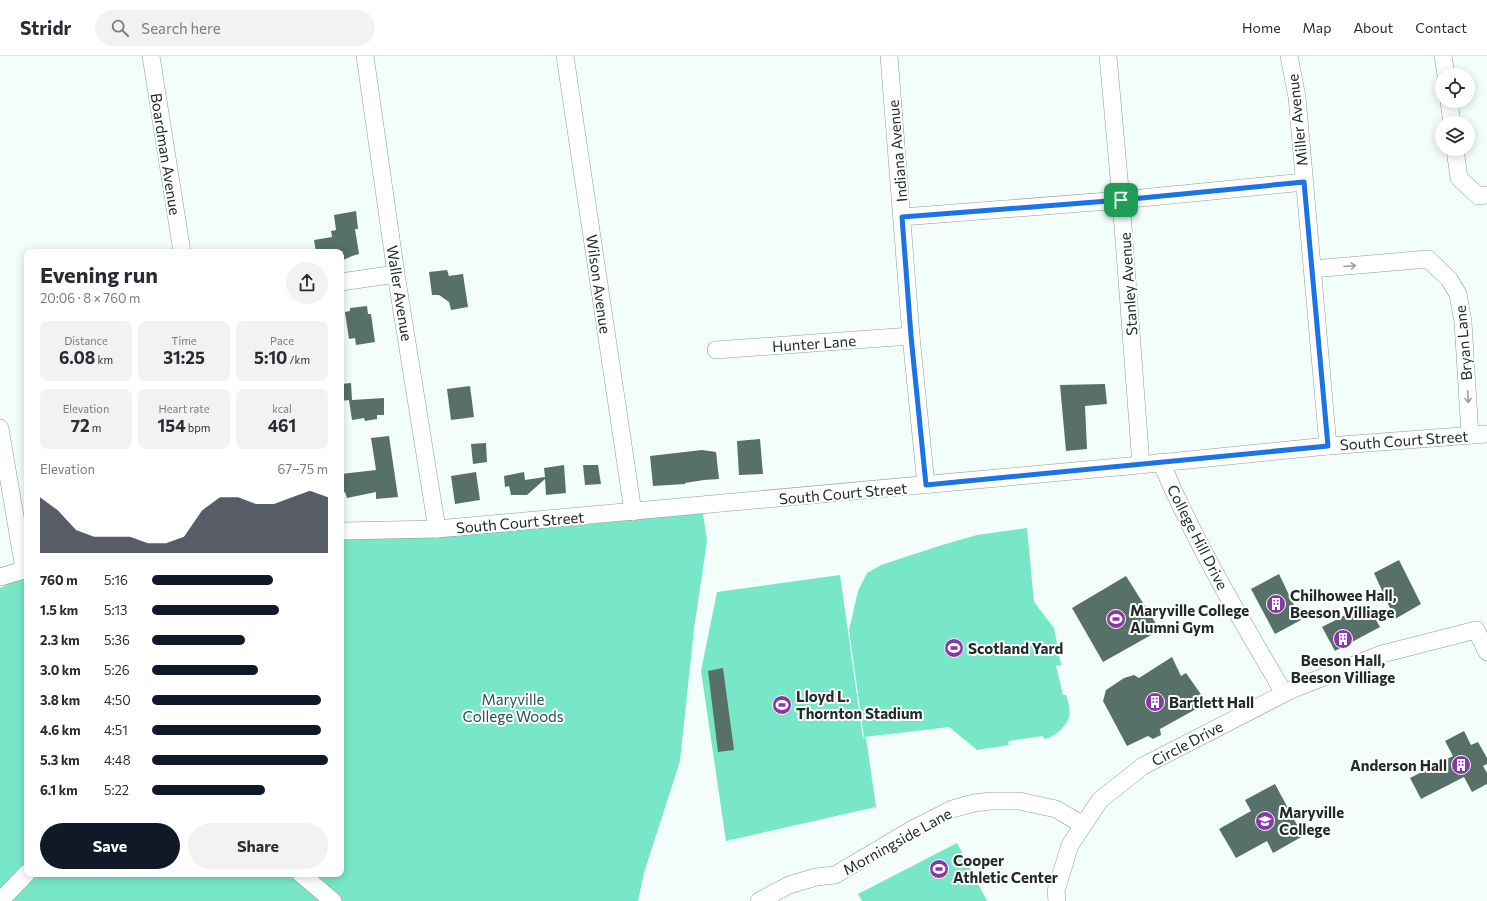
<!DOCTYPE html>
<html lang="en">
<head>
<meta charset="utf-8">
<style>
  body { margin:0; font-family:Commissioner,sans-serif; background:#f2f2f3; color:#2b2b33; height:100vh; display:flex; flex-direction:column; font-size:15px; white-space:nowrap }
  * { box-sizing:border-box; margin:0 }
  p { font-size:13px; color:#7c7c81 }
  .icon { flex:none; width:22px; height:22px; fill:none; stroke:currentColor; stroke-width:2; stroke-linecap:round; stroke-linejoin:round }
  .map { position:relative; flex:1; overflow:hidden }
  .details { position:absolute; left:24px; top:193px; width:320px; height:628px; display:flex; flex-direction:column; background:#fff; border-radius:8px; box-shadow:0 2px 10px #0003 }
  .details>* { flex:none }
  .tools { position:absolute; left:1435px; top:12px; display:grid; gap:8px }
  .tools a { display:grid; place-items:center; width:40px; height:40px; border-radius:50%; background:#fff; box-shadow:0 2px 10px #0003; font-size:20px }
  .pin { position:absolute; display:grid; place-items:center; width:34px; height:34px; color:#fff; margin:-17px; border-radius:8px; box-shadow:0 2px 6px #0006 }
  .round { display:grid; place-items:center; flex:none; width:42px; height:42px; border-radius:21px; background:#f2f2f3 }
  .headline { display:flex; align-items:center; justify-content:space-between; height:68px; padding:0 16px }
  h1 { font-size:22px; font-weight:700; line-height:30px }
  .figures { display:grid; grid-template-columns:repeat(3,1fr); gap:6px; height:68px; padding:4px 16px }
  .figures div { display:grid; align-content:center; border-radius:8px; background:#f2f2f3; text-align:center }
  .figures b { font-size:17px; font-weight:700 }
  .figures small { font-size:11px; font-weight:400 }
  .figures p { font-size:11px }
  .chart { height:112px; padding:8px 16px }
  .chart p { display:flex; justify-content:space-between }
  .chart svg { width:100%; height:72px; margin-top:4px; fill:#111827; opacity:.7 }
  .button { display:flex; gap:8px; margin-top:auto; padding:8px 16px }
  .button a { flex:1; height:46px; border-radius:24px; background:#111827; color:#fff; font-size:16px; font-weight:700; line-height:46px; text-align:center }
  .button a+a { background:#f2f2f3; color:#2b2b33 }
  ul { padding:0 16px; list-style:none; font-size:13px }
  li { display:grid; grid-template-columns:64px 48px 1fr; align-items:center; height:30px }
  li i { height:10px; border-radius:5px; background:#111827 }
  header { display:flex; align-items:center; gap:24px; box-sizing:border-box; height:56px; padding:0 20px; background:#fff; border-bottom:1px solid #e1e1e2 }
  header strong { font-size:19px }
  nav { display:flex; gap:22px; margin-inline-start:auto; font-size:14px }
  .search { width:280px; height:36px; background:#f2f2f3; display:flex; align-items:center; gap:10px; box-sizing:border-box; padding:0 14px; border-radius:22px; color:#7c7c81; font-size:15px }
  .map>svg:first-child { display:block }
  .green { fill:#78e7c7 }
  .building { fill:#577168 }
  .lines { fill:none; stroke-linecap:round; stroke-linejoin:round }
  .minor-casing { stroke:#85a097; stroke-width:18 }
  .minor { stroke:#fff; stroke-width:17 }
  .oneway { stroke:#9ba09e }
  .route-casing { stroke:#fff; stroke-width:8 }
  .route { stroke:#1a73e8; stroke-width:5 }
  .labels { text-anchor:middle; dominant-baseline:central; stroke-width:4; stroke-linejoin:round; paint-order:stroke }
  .street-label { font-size:15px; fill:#212c28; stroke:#fff }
  .poi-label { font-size:15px; font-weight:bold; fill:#212c28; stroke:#fff; text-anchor:start }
  .park-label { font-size:15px; fill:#215648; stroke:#fff }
</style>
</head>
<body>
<header>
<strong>Stridr</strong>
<div class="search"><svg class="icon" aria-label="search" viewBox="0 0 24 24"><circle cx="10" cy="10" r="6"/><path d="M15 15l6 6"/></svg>Search here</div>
<nav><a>Home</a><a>Map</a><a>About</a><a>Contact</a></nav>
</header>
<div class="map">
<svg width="1487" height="845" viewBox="0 0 1487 845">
  <rect width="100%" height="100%" fill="#f3fefa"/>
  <g class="green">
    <polygon points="703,457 707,485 694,573 680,705 644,817 638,845 0,845 0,532 16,524 27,521 27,818 341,818 341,483 374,483 559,471"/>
    <path d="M1027,472L1034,546L1054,572L1061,609L1056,610L1063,639H1066C1068,645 1071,654 1069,661C1066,671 1054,682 1044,683L1043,680L1008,685L1009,689L977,694L949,671L864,681L849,574L858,535L867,517L881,509L939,490L977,479Z"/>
    <polygon points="840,519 863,682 866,682 876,751 726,785 701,615 717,536"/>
    <polygon points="957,787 987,845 862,845 858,838"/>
  </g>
  <g class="building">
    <polygon points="356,155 358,173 355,173 359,198 352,200 341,205 341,196 316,196 314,184 332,181 331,175 336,174 334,159"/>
    <polygon points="447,214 449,220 463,218 468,251 451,254 449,246 439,239 432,239 429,216"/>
    <polygon points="367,250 368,258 371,258 375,286 356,289 355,282 349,283 345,256 350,255 350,252"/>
    <polygon points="351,327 352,344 384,342 384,359 377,359 377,363 365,365 364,362 352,364 349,344 341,345 341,328"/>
    <polygon points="1105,328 1107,348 1085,350 1087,393 1066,395 1060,329"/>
    <polygon points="470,330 474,361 451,364 447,333"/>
    <polygon points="389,380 398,441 376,443 376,436 347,442 345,436 341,437 341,418 376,414 371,382"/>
    <polygon points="760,383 763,418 739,419 737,385"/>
    <polygon points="486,387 487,406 473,408 471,388"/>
    <polygon points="702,394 716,396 719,423 704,424 685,427 685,428 653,430 650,400"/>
    <polygon points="564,409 566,437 546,439 545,423 527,439 511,439 509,430 505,431 504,420 524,416 525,424 545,421 544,412"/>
    <polygon points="583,409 598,409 601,428 585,429"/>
    <polygon points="476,416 480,444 455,448 451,420"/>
    <polygon points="1399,504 1421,548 1395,563 1374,517"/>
    <polygon points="1279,518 1301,564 1275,578 1251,533"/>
    <polygon points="1126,520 1160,574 1103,606 1072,552"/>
    <polygon points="1367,548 1380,571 1335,595 1322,571"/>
    <polygon points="1172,601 1181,620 1186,617 1207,647 1160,673 1161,679 1153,683 1148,680 1127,690 1103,645 1106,634 1124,622 1134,619 1139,622"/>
    <polygon points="723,612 734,694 718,696 708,615"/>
    <polygon points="1464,675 1471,689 1478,686 1487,702 1487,708 1483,710 1487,717 1487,728 1472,736 1464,721 1421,743 1410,722 1453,700 1445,685"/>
    <polygon points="1275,728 1303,780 1273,797 1267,785 1236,802 1219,773 1251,755 1245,744"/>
  </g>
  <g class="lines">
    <defs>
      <g id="minor">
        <polyline points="151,0 182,196"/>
        <polyline points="365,0 396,218 437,473"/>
        <polyline points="565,0 633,456"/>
        <polyline points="889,0 911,280 926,429"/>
        <polyline points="1108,0 1121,144 1141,409"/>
        <polyline points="1289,0 1297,41 1328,390"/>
        <polyline points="1443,0 1446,19"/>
        <polyline points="1449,45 1452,67"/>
        <polyline points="1455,93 1459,122 1478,140 1487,139"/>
        <polyline points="902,161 1121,144 1304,126"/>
        <polyline points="1312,213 1428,203 1449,223 1458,238 1463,266 1470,379"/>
        <polyline points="341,226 396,218"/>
        <polyline points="716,294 911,280"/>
        <polyline points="0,372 24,513"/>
        <path d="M1161,406C1195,487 1240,562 1284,637"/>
        <polyline points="341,475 437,473 1129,410 1328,390 1487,378"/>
        <polyline points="0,521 27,513"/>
        <polyline points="301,818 333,845"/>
        <polyline points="0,845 27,817"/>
        <polyline points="759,845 789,829 816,821 835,819 911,774 952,753 974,747 991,745 1019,745 1056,753 1083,769"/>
        <polyline points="1057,845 1056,835 1070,789 1100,744 1143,710 1293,633 1382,598 1476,574 1487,596"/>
      </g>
    </defs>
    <use href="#minor" class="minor-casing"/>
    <use href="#minor" class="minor"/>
  </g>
  <defs><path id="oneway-shaft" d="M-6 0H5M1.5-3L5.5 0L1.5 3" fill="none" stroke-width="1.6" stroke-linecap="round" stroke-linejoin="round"/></defs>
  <g class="oneway">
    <use href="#oneway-shaft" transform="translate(1350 210) rotate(-5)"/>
    <use href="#oneway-shaft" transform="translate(1468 341) rotate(87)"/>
  </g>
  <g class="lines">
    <defs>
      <polygon id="route" points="1304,126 1328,390 926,429 911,280 902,161 1121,144"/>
    </defs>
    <use href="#route" class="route-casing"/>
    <use href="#route" class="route"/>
  </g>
  <defs>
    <symbol id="building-disc" viewBox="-11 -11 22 22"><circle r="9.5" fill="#8a37a6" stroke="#fff"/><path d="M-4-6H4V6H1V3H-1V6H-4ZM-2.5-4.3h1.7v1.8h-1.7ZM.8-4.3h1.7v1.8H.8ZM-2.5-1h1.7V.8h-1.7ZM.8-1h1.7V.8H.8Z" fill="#fff"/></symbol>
    <symbol id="stadium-disc" viewBox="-11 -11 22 22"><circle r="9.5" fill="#8a37a6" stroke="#fff"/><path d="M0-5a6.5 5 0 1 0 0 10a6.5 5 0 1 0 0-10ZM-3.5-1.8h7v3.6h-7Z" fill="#fff"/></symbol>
    <symbol id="university-disc" viewBox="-11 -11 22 22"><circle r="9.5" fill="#8a37a6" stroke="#fff"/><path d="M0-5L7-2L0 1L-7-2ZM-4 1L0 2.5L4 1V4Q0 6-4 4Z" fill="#fff"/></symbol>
  </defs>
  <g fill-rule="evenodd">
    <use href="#building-disc" x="1265" y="537" width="22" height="22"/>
    <use href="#stadium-disc" x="1105" y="552" width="22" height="22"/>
    <use href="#building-disc" x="1332" y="572" width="22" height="22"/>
    <use href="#stadium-disc" x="943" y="581" width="22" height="22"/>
    <use href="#building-disc" x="1144" y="635" width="22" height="22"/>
    <use href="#stadium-disc" x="771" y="638" width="22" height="22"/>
    <use href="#building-disc" x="1450" y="698" width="22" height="22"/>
    <use href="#university-disc" x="1254" y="754" width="22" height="22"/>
    <use href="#stadium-disc" x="928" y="802" width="22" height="22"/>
  </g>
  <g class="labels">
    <g class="street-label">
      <text transform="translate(1297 64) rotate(-96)">Miller Avenue</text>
      <text transform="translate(897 95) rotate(-95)">Indiana Avenue</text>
      <text transform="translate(166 98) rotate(81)">Boardman Avenue</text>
      <text transform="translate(599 228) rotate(82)">Wilson Avenue</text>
      <text transform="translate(1128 228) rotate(-94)">Stanley Avenue</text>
      <text transform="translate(400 237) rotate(81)">Waller Avenue</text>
      <text transform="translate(814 287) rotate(-4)">Hunter Lane</text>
      <text transform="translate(1463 287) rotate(-95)">Bryan Lane</text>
      <text transform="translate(1404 384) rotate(-4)">South Court Street</text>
      <text transform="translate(843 437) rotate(-5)">South Court Street</text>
      <text transform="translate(520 466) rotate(-5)">South Court Street</text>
      <text transform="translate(1198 481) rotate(63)">College Hill Drive</text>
      <text transform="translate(1187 687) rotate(-28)">Circle Drive</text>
      <text transform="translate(897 785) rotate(-29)">Morningside Lane</text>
    </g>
    <g class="poi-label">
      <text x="1290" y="539">Chilhowee Hall,<tspan x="1290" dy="17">Beeson Villiage</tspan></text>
      <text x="1130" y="554">Maryville College<tspan x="1130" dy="17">Alumni Gym</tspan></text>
      <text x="968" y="592">Scotland Yard</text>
      <text x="1343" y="604" text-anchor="middle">Beeson Hall,<tspan x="1343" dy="17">Beeson Villiage</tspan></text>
      <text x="796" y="640">Lloyd L.<tspan x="796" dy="17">Thornton Stadium</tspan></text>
      <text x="1169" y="646">Bartlett Hall</text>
      <text x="1447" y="709" text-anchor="end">Anderson Hall</text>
      <text x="1279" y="756">Maryville<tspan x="1279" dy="17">College</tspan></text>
      <text x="953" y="804">Cooper<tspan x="953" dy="17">Athletic Center</tspan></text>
    </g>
    <g class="park-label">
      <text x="513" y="643">Maryville<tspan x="513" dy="17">College Woods</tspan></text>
    </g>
  </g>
</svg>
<div class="tools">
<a><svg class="icon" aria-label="locate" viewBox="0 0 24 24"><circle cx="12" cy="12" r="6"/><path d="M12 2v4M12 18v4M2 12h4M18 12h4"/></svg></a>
<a><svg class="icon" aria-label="layers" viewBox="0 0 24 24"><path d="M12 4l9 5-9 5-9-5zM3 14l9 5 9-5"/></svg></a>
</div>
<div class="pin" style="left:1121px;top:144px;background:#1e9e55"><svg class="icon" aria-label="arrive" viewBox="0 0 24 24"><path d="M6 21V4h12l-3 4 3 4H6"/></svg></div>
<section class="details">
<div class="headline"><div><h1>Evening run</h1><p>20:06 · 8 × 760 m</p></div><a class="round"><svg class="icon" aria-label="share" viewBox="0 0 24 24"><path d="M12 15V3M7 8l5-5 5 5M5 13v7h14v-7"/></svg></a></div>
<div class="figures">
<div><p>Distance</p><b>6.08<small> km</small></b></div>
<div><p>Time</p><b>31:25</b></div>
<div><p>Pace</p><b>5:10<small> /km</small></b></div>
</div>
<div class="figures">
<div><p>Elevation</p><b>72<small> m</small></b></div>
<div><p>Heart rate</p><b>154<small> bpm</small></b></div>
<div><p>kcal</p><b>461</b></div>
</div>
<div class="chart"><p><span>Elevation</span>67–75 m</p>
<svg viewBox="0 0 160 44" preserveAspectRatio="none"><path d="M0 44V10L10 18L20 30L30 34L40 34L50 34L60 38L70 38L80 34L90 18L100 10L110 10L120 14L130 14L140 10L150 6L160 10V44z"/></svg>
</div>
<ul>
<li><b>760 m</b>5:16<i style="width:69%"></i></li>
<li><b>1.5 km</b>5:13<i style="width:72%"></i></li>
<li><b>2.3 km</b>5:36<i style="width:53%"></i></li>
<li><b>3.0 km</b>5:26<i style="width:60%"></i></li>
<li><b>3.8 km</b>4:50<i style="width:96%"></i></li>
<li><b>4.6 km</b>4:51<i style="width:96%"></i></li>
<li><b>5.3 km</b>4:48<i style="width:100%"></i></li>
<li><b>6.1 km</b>5:22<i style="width:64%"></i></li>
</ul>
<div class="button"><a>Save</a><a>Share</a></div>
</section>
</div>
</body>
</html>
